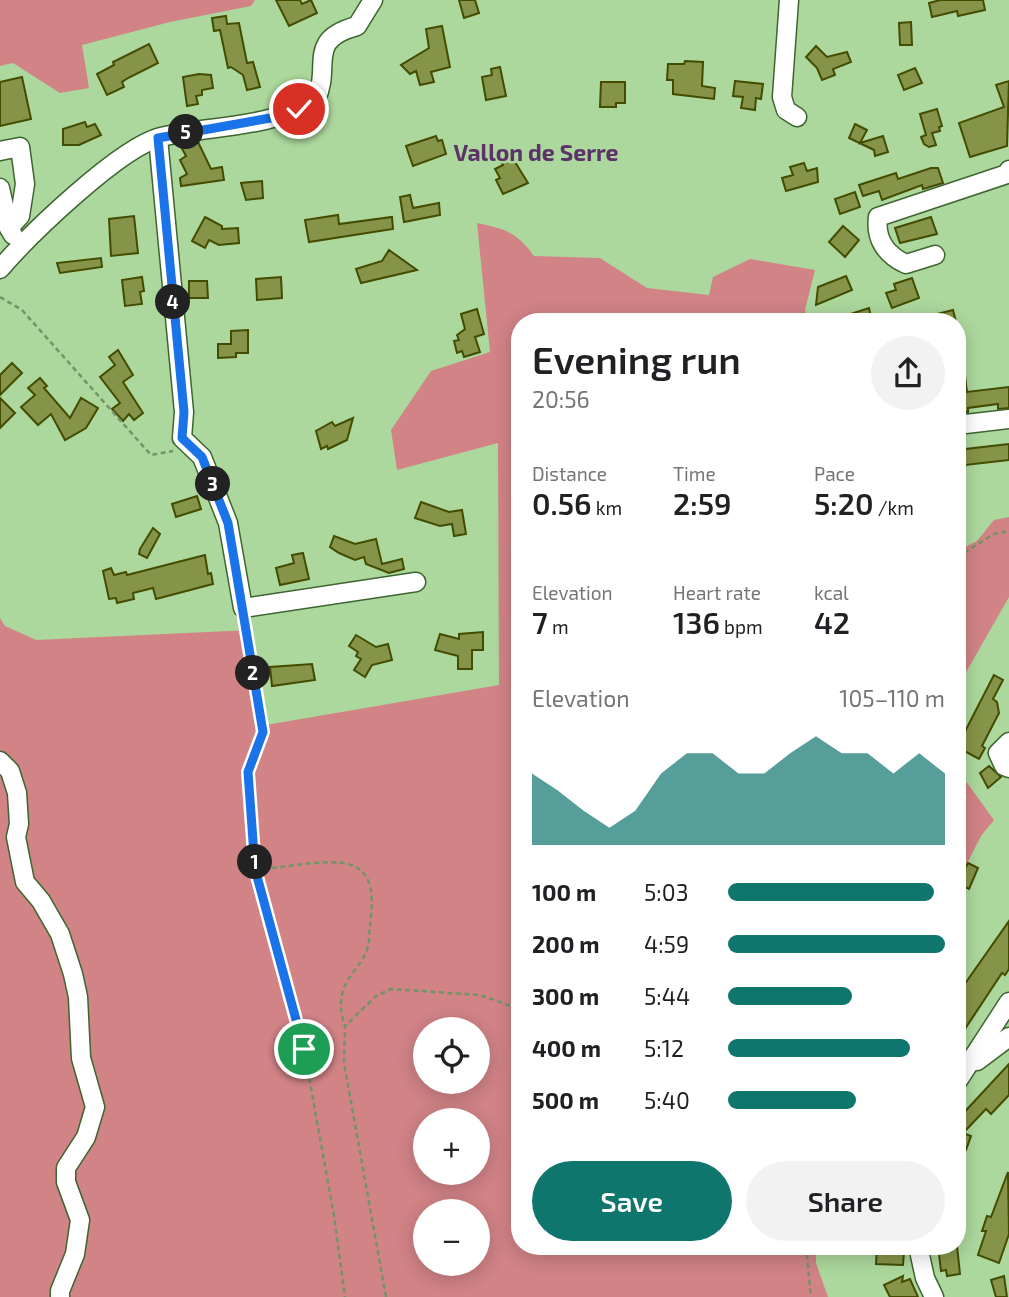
<!DOCTYPE html>
<html lang="en">
<head>
<meta charset="utf-8">
<style>
  body { margin:0; font-family:"Exo 2",sans-serif; background:#f2f2f2; color:#202124; height:100vh; display:flex; flex-direction:column; font-size:26px; white-space:nowrap }
  * { box-sizing:border-box; margin:0 }
  p { font-size:23px; color:#757577 }
  .icon { flex:none; width:38px; height:38px; fill:none; stroke:currentColor; stroke-width:2; stroke-linecap:round; stroke-linejoin:round }
  .map { position:relative; flex:1; overflow:hidden }
  .side { position:absolute; left:511px; top:313px; width:455px; height:942px; display:flex; flex-direction:column; background:#fff; border-radius:28px; box-shadow:0 4px 18px #0003 }
  .side>* { flex:none }
  .buttons { position:absolute; left:413px; top:1017px; display:grid; gap:14px }
  .buttons a { display:grid; place-items:center; width:77px; height:77px; border-radius:50%; background:#fff; box-shadow:0 4px 18px #0003; font-size:35px }
  .pin { position:absolute; display:grid; place-items:center; width:60px; height:60px; color:#fff; margin:-30px; border:4px solid #fff; border-radius:50%; box-shadow:0 2px 7px #0007 }
  .km { position:absolute; width:35px; height:35px; margin:-18px; border-radius:50%; background:#222; color:#fff; font-size:19px; line-height:35px; text-align:center }
  .round { display:grid; place-items:center; flex:none; width:74px; height:74px; border-radius:37px; background:#f2f2f2 }
  .head { display:flex; align-items:center; justify-content:space-between; height:119px; padding:0 21px }
  h1 { font-size:38px; font-weight:600; line-height:52px }
  .metrics { display:grid; grid-template-columns:repeat(3,1fr); gap:10px; height:119px; padding:7px 21px }
  .metrics div { display:grid; align-content:center }
  .metrics b { font-size:30px; font-weight:600 }
  .metrics small { font-size:19px; font-weight:400 }
  .metrics p { font-size:19px }
  .chart { height:196px; padding:14px 21px }
  .chart p { display:flex; justify-content:space-between }
  .chart svg { width:100%; height:126px; margin-top:7px; fill:#0f766e; opacity:.7 }
  .button { display:flex; gap:14px; margin-top:auto; padding:14px 21px }
  .button a { flex:1; height:80px; border-radius:42px; background:#0f766e; color:#fff; font-size:28px; font-weight:600; line-height:80px; text-align:center }
  .button a+a { background:#f2f2f2; color:#202124 }
  ul { padding:0 21px; list-style:none; font-size:23px }
  li { display:grid; grid-template-columns:112px 84px 1fr; align-items:center; height:52px }
  li i { height:18px; border-radius:9px; background:#0f766e }
  .map>svg:first-child { display:block }
  .green { fill:#d18386; fill-rule:evenodd }
  .building { fill:#869449; stroke:#434c00; stroke-width:2 }
  .lines { fill:none; stroke-linecap:round; stroke-linejoin:round }
  .minor-casing { stroke:#3e6530; stroke-width:21 }
  .path { stroke:#739468; stroke-width:2.5; stroke-dasharray:5 3.5; stroke-linecap:butt }
  .minor { stroke:#fff; stroke-width:18 }
  .route-casing { stroke:#fff; stroke-width:14 }
  .route { stroke:#1a73e8; stroke-width:9 }
  .labels { text-anchor:middle; dominant-baseline:central; stroke-width:5; stroke-linejoin:round; paint-order:stroke }
  .neighbourhood-label { font-size:23px; font-weight:bold; fill:#5c3269; stroke:#acd89d }
</style>
</head>
<body>
<div class="map">
<svg width="1009" height="1297" viewBox="0 0 1009 1297">
  <rect width="100%" height="100%" fill="#acd89d"/>
  <g class="green">
    <polygon points="0,0 255,0 251,6 170,22 82,45 89,88 60,93 13,63 0,66"/>
    <path d="M477,223C505,229 517,232 534,256L600,258L647,288L709,295L713,277L750,259L815,270L805,310L808,322H520V1246H816V1263L828,1297H0V618L5,626L36,640L251,630L266,725L499,685L498,443L397,470L391,430L431,371L490,352ZM425,1029H478V1082H425ZM425,1120H478V1172H425ZM425,1211H478V1264H425Z"/>
    <polygon points="1009,517 1009,597 957,688 957,551 977,541 994,520"/>
    <polygon points="957,769 994,820 981,836 957,883"/>
  </g>
  <g class="building">
    <polygon points="276,0 300,0 302,4 311,0 317,13 289,26"/>
    <polygon points="459,0 475,0 479,13 464,18"/>
    <polygon points="940,0 983,0 985,10 958,16 957,11 932,17 929,3"/>
    <polygon points="226,16 227,24 239,23 247,63 253,62 260,87 247,90 243,75 231,67 228,68 220,30 214,31 212,18"/>
    <polygon points="911,22 912,45 900,45 899,23"/>
    <polygon points="442,26 450,67 431,72 434,82 420,85 416,71 410,74 401,65 429,48 426,29"/>
    <polygon points="149,44 158,63 128,78 122,82 124,87 107,95 97,74 114,65 113,62"/>
    <polygon points="816,46 827,57 847,52 851,62 833,69 835,75 822,80 817,68 806,57"/>
    <polygon points="685,61 703,62 702,86 715,88 714,99 673,94 673,80 667,80 668,64 684,64"/>
    <polygon points="500,67 506,96 486,100 482,77 492,75 491,69"/>
    <polygon points="915,68 922,83 904,90 898,75"/>
    <polygon points="199,74 211,75 213,88 202,90 202,95 196,96 198,104 187,106 183,77"/>
    <polygon points="22,77 31,119 0,126 0,82"/>
    <polygon points="735,81 763,84 761,99 756,98 755,110 741,108 743,97 733,96"/>
    <polygon points="1009,81 1007,146 970,157 959,123 1004,107 996,85"/>
    <polygon points="601,82 625,82 625,103 616,103 616,107 600,107"/>
    <polygon points="937,109 942,126 939,127 940,131 932,133 936,145 929,147 924,144 921,137 926,135 920,114"/>
    <polygon points="85,122 87,127 95,124 101,135 79,145 63,145 63,129"/>
    <polygon points="855,124 867,130 860,143 883,136 888,152 875,156 874,150 849,138"/>
    <polygon points="436,136 438,141 442,140 446,154 413,166 406,146"/>
    <polygon points="198,142 211,169 222,167 224,180 181,186 180,178 187,174 180,160 186,156 180,145"/>
    <polygon points="507,149 528,183 503,194 496,180 500,178 495,169 503,165 497,154"/>
    <polygon points="804,163 807,171 817,168 818,182 786,191 782,178 793,175 790,167"/>
    <polygon points="931,168 938,168 943,183 923,189 922,185 882,200 879,191 863,196 859,185 896,173 898,179"/>
    <polygon points="262,181 263,198 246,200 241,183"/>
    <polygon points="855,192 860,207 840,214 835,199"/>
    <polygon points="410,195 413,208 439,203 440,215 404,222 400,197"/>
    <polygon points="338,215 339,224 392,217 393,229 309,242 305,220"/>
    <polygon points="134,216 138,253 111,256 109,219"/>
    <polygon points="205,217 222,226 222,229 238,228 239,243 219,245 209,240 205,248 192,241"/>
    <polygon points="931,217 937,234 900,243 895,228"/>
    <polygon points="843,226 859,240 845,257 829,242"/>
    <polygon points="389,250 417,270 361,283 356,269 382,261"/>
    <polygon points="101,258 102,267 60,273 57,263"/>
    <polygon points="846,276 852,290 816,305 818,287"/>
    <polygon points="142,277 144,291 140,292 142,304 125,306 122,280"/>
    <polygon points="281,277 282,298 257,300 256,279"/>
    <polygon points="912,278 919,298 892,308 886,293 896,290 894,284"/>
    <polygon points="189,281 207,281 208,298 189,298"/>
    <polygon points="869,308 872,322 832,322 832,320"/>
    <polygon points="477,309 484,334 475,337 480,352 464,357 462,351 457,353 454,341 459,340 457,335 465,329 461,314"/>
    <polygon points="953,310 956,322 921,322 921,318"/>
    <polygon points="248,330 248,353 236,353 236,357 218,358 218,344 231,344 231,331"/>
    <polygon points="118,350 133,375 123,382 143,413 134,420 129,414 123,421 112,409 120,403 100,377 115,365 109,357"/>
    <polygon points="12,363 22,373 0,395 0,375"/>
    <polygon points="957,367 964,367 967,392 1009,387 1009,408 998,409 998,404 968,408 968,412 957,414"/>
    <polygon points="40,378 47,386 44,388 70,418 81,398 98,408 86,428 65,440 51,414 38,425 21,407 35,395 28,388"/>
    <polygon points="0,398 15,413 0,428"/>
    <polygon points="353,418 347,440 328,449 327,446 321,449 316,431 332,422 335,426"/>
    <polygon points="1009,444 1009,460 957,466 957,450"/>
    <polygon points="197,496 201,509 176,517 172,504"/>
    <polygon points="421,502 449,512 462,510 466,534 454,536 452,524 440,526 415,518"/>
    <polygon points="153,528 160,534 147,558 139,554 140,549"/>
    <polygon points="334,536 355,544 376,539 382,564 402,559 404,569 389,573 366,564 364,557 355,560 339,553 330,547"/>
    <polygon points="303,553 309,579 280,585 276,568 294,563 292,555"/>
    <polygon points="205,555 208,574 211,573 213,584 156,599 153,588 133,593 134,599 117,603 116,598 109,599 103,571 111,568 114,575 126,572 127,575"/>
    <polygon points="483,632 483,650 472,650 472,669 458,669 458,656 435,650 440,634 459,639 459,634"/>
    <polygon points="356,635 376,647 388,644 392,660 372,665 365,677 354,670 361,659 356,656 358,652 349,646"/>
    <polygon points="312,664 315,680 272,686 270,667"/>
    <polygon points="994,675 1003,680 993,699 997,702 999,713 982,746 985,748 979,759 957,747"/>
    <polygon points="989,766 1001,777 988,788 980,773"/>
    <polygon points="968,863 978,868 969,889 957,883"/>
    <polygon points="1009,921 1009,969 1005,975 1002,973 957,1041 957,995"/>
    <polygon points="1009,1064 1009,1095 991,1114 986,1109 963,1133 971,1136 966,1150 957,1147 957,1120"/>
    <polygon points="1008,1172 1009,1234 999,1263 978,1255 986,1231 982,1231 987,1216 991,1217"/>
    <polygon points="877,1246 895,1246 894,1252 904,1252 903,1265 876,1264"/>
    <polygon points="938,1246 957,1246 960,1274 947,1276 946,1270 941,1271"/>
    <polygon points="903,1276 902,1282 910,1279 918,1297 890,1297 884,1285"/>
    <polygon points="1004,1276 1007,1297 996,1297 991,1280"/>
  </g>
  <g class="lines">
    <defs>
      <g id="minor">
        <polyline points="789,0 782,97 786,110 797,117"/>
        <polyline points="158,138 184,412 182,438 202,457 228,523 243,608 416,582"/>
        <polyline points="0,151 20,147 25,184 20,216 9,228"/>
        <polyline points="0,188 9,228 13,235"/>
        <path d="M935,255L906,264C886,255 875,239 878,217L1007,174L1009,170"/>
        <path d="M0,269C29,235 120,147 161,137C211,125 271,129 316,99C332,66 305,40 357,26L373,0"/>
        <polyline points="957,425 1009,419"/>
        <polyline points="1009,742 998,753 1004,766 1009,768"/>
        <polyline points="0,761 10,771 17,793 19,824 16,837 25,882 41,901 60,934 73,974 78,997 81,1058 95,1107 86,1137 66,1168 66,1182 80,1220 75,1254 60,1291 60,1297"/>
        <polyline points="977,1061 1009,1037"/>
        <polyline points="957,1082 1009,1002"/>
        <polyline points="918,1246 925,1278 934,1297"/>
      </g>
    </defs>
    <use href="#minor" class="minor-casing"/>
    <g class="path">
      <polyline points="0,297 22,310 151,455 173,451"/>
      <polyline points="957,557 994,534 1009,531"/>
      <polyline points="245,622 263,732 248,772 255,869 304,1049 334,1216 345,1297"/>
      <path d="M255,869C281,869 329,857 351,865C377,874 372,905 370,926C369,934 370,944 366,952C361,965 349,975 344,988C339,1001 341,1012 344,1025"/>
      <polyline points="748,1246 759,1251 771,1246"/>
      <polyline points="806,1246 811,1297"/>
      <polyline points="386,1297 344,1063 345,1026 376,996 391,989 480,995 520,1009"/>
    </g>
    <use href="#minor" class="minor"/>
  </g>
  <g class="lines">
    <defs>
      <polyline id="route" points="299,109 276,117 158,138 184,412 182,438 202,457 228,523 263,732 248,772 255,869 304,1049"/>
    </defs>
    <use href="#route" class="route-casing"/>
    <use href="#route" class="route"/>
  </g>
  <g class="labels">
    <g class="neighbourhood-label">
      <text x="536" y="152">Vallon de Serre</text>
    </g>
  </g>
</svg>
<div class="buttons">
<a><svg class="icon" aria-label="locate" viewBox="0 0 24 24"><circle cx="12" cy="12" r="6"/><path d="M12 2v4M12 18v4M2 12h4M18 12h4"/></svg></a>
<a>+</a>
<a>−</a>
</div>
<div class="pin" style="left:304px;top:1049px;background:#1e9e55"><svg class="icon" aria-label="arrive" viewBox="0 0 24 24"><path d="M6 21V4h12l-3 4 3 4H6"/></svg></div>
<div class="pin" style="left:299px;top:109px;background:#d93025"><svg class="icon" aria-label="check" viewBox="0 0 24 24"><path d="M5 12l5 5 9-10"/></svg></div>
<b class="km" style="left:255px;top:862px">1</b>
<b class="km" style="left:253px;top:673px">2</b>
<b class="km" style="left:213px;top:484px">3</b>
<b class="km" style="left:173px;top:302px">4</b>
<b class="km" style="left:186px;top:132px">5</b>
<section class="side">
<div class="head"><div><h1>Evening run</h1><p>20:56</p></div><a class="round"><svg class="icon" aria-label="share" viewBox="0 0 24 24"><path d="M12 15V3M7 8l5-5 5 5M5 13v7h14v-7"/></svg></a></div>
<div class="metrics">
<div><p>Distance</p><b>0.56<small> km</small></b></div>
<div><p>Time</p><b>2:59</b></div>
<div><p>Pace</p><b>5:20<small> /km</small></b></div>
</div>
<div class="metrics">
<div><p>Elevation</p><b>7<small> m</small></b></div>
<div><p>Heart rate</p><b>136<small> bpm</small></b></div>
<div><p>kcal</p><b>42</b></div>
</div>
<div class="chart"><p><span>Elevation</span>105–110 m</p>
<svg viewBox="0 0 160 44" preserveAspectRatio="none"><path d="M0 44V19L10 25L20 32L30 38L40 32L50 19L60 12L70 12L80 19L90 19L100 12L110 6L120 12L130 12L140 19L150 12L160 19V44z"/></svg>
</div>
<ul>
<li><b>100 m</b>5:03<i style="width:95%"></i></li>
<li><b>200 m</b>4:59<i style="width:100%"></i></li>
<li><b>300 m</b>5:44<i style="width:57%"></i></li>
<li><b>400 m</b>5:12<i style="width:84%"></i></li>
<li><b>500 m</b>5:40<i style="width:59%"></i></li>
</ul>
<div class="button"><a>Save</a><a>Share</a></div>
</section>
</div>
</body>
</html>
